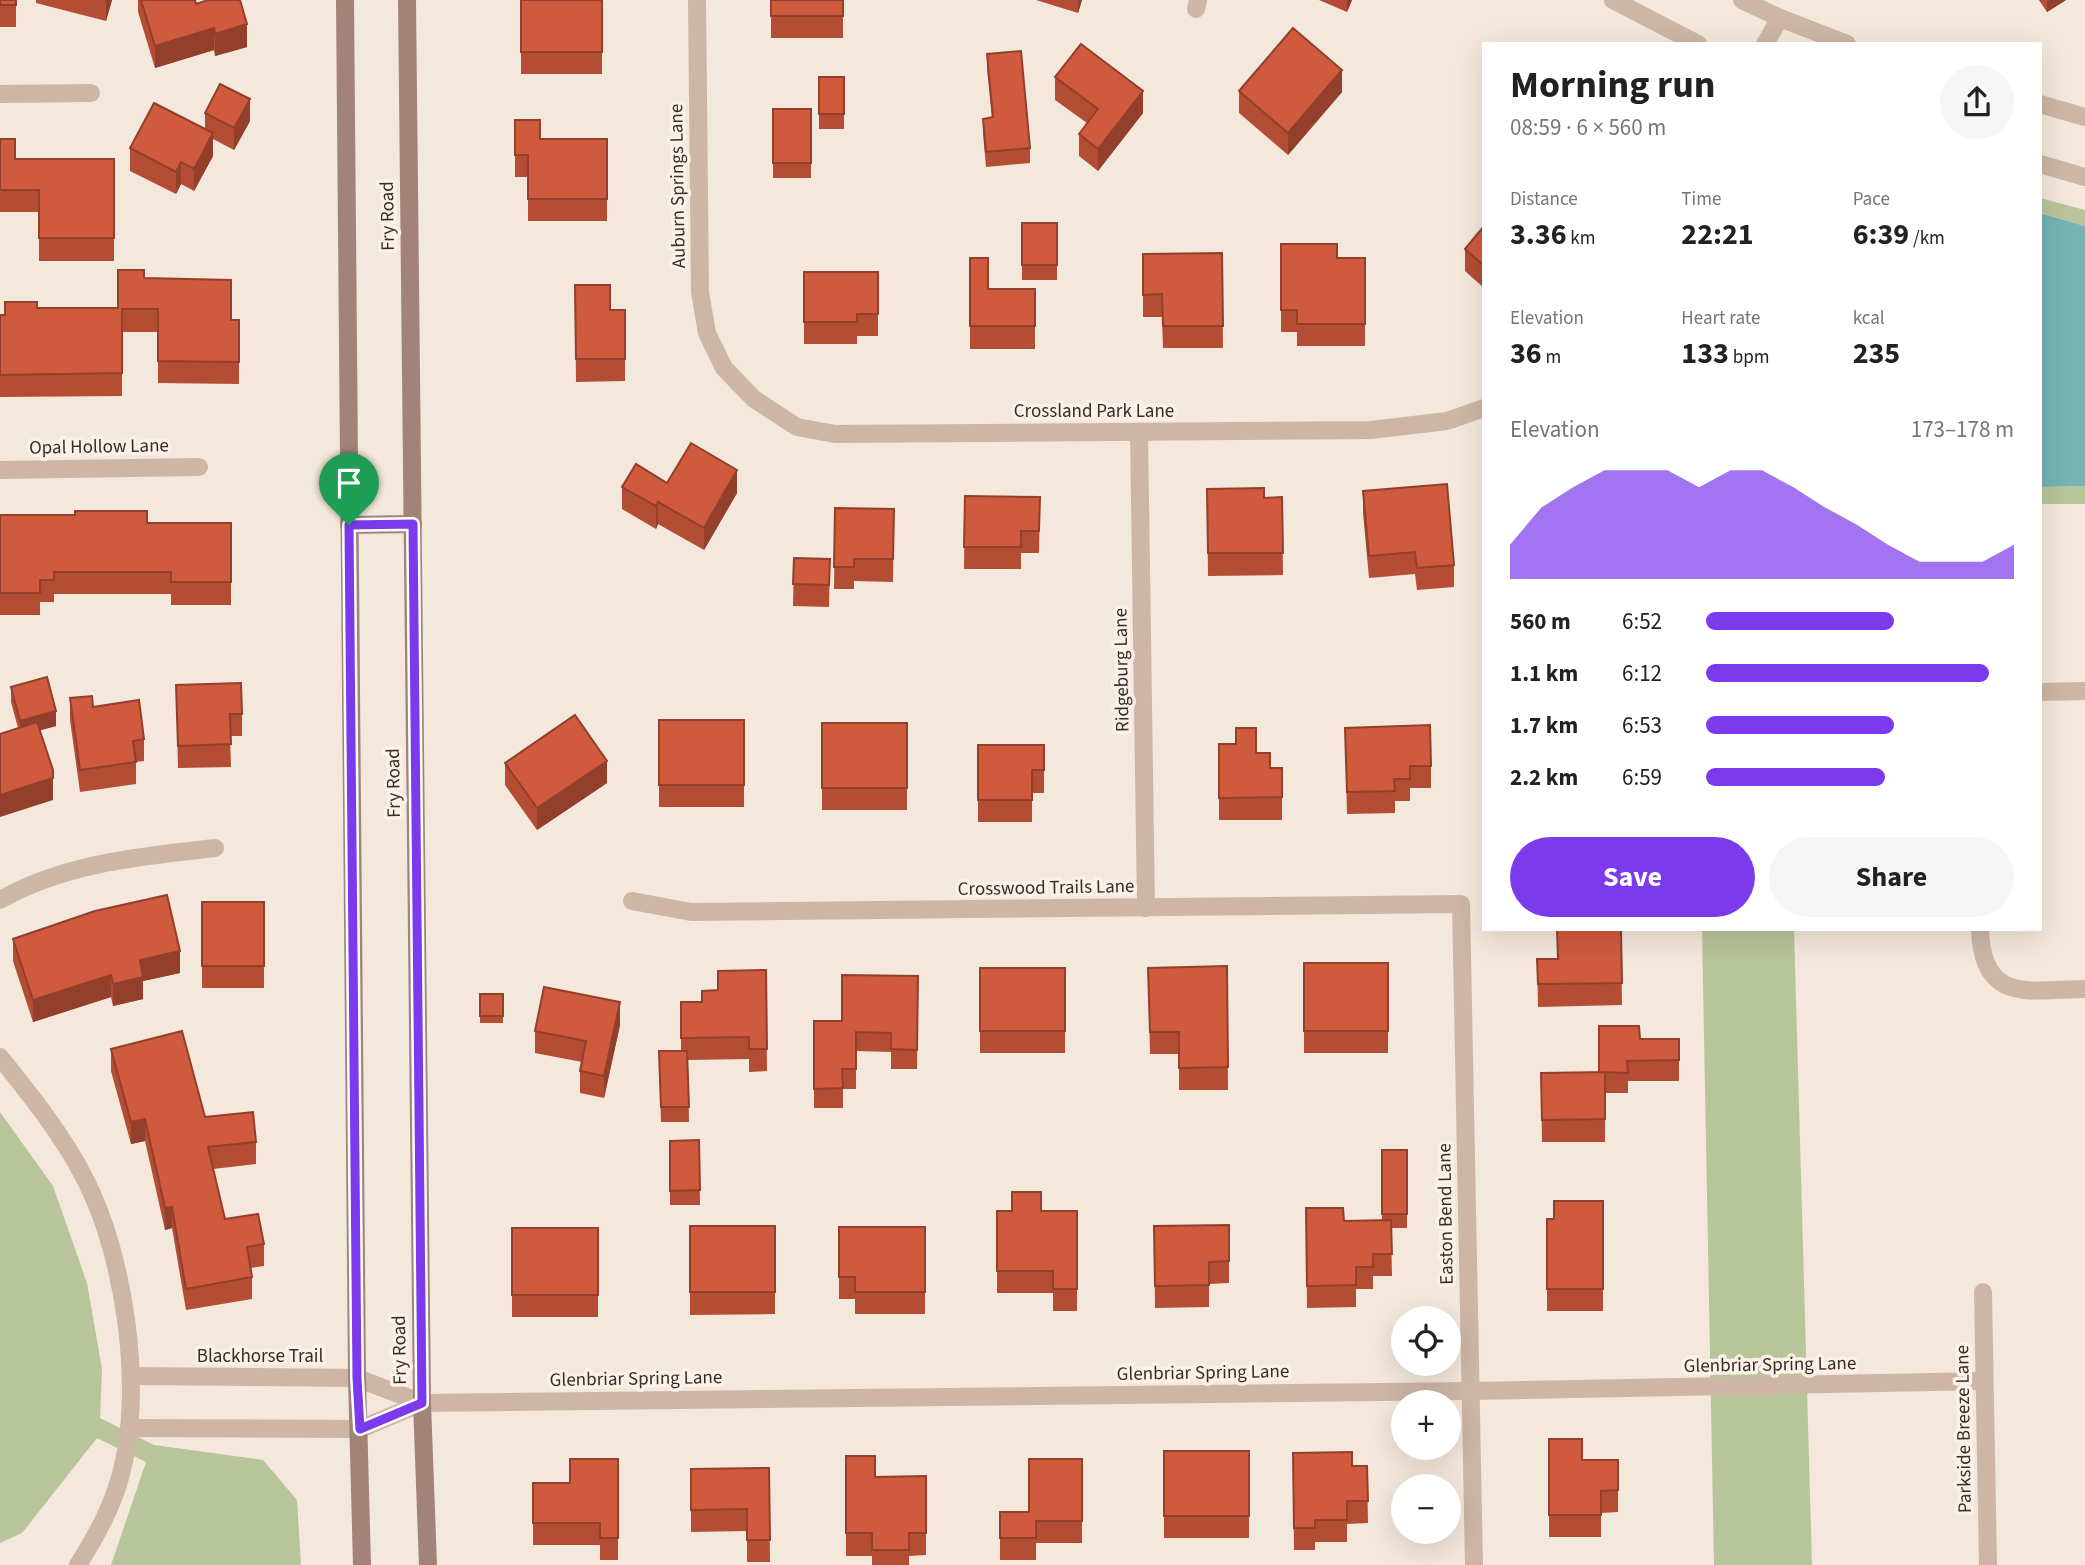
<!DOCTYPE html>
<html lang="en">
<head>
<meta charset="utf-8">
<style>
  body { margin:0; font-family:"Source Sans 3",sans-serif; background:#f6f6f6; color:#222; height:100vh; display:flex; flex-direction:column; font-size:26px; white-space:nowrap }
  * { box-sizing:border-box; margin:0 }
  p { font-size:23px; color:#767676 }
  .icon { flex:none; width:38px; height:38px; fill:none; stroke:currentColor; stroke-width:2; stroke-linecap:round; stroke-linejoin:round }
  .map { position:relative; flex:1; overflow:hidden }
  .panel { position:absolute; left:1482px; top:42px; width:560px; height:889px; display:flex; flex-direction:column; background:#fff; border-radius:0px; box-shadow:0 7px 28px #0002 }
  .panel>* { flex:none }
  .controls { position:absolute; left:1391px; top:1306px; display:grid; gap:14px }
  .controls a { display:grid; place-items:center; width:70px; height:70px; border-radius:50%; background:#fff; box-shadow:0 7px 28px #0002; font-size:35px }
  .pin { position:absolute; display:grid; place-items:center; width:60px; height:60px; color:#fff; margin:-72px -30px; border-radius:50% 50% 50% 0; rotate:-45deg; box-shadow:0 0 7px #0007 }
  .pin .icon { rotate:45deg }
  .round { display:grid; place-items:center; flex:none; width:74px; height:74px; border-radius:37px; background:#f6f6f6 }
  .summary { display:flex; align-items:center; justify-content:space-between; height:119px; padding:0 28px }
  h1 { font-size:38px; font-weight:700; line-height:52px }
  .metrics { display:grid; grid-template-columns:repeat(3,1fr); gap:10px; height:119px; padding:7px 28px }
  .metrics div { display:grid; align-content:center }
  .metrics b { font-size:30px; font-weight:700 }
  .metrics small { font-size:19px; font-weight:400 }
  .metrics p { font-size:19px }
  .chart { height:196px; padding:14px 28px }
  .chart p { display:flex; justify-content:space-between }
  .chart svg { width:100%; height:126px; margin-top:7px; fill:#7c3aed; opacity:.7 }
  .action { display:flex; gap:14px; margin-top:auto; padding:14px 28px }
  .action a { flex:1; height:80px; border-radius:42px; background:#7c3aed; color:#fff; font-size:28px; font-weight:700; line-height:80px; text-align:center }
  .action a+a { background:#f6f6f6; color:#222 }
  ul { padding:0 28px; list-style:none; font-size:23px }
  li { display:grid; grid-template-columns:112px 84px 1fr; align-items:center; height:52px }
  li i { height:18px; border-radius:9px; background:#7c3aed }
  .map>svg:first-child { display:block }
  .green { fill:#b8c499 }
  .water { fill:#77b3b3 }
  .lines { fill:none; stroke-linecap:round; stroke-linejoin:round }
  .minor { stroke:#cdb6a6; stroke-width:18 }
  .tertiary { stroke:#cdb6a6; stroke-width:18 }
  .secondary { stroke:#a18477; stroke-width:18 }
  .wall { fill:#b34d34 }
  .shaded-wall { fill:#923f2b }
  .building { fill:#d05a3d; stroke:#923f2b; stroke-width:2 }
  .route-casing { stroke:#fff; stroke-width:14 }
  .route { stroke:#7c3aed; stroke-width:9 }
  .labels { text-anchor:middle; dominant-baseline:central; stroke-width:7; stroke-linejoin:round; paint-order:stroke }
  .street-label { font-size:19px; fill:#382c27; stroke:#fbf1e8 }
</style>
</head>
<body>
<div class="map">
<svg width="2085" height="1565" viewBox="0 0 2085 1565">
  <rect width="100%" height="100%" fill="#f4e7db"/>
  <g class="green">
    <polygon points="2040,198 2085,210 2085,226 2041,213"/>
    <polygon points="2085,486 2085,504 2041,504 2040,487"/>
    <polygon points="1702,929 1794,929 1812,1565 1714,1565"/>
    <polygon points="0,1112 53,1186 87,1283 102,1369 100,1418 154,1445 263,1460 297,1500 301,1565 111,1565 146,1462 97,1438 22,1533 0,1543"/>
  </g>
  <polygon class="water" points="2040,213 2085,226 2085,486 2041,487"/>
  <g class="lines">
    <g class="minor">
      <polyline points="697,0 700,292 707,333 724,368 754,399 797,427 835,434 1371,430 1447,421 1484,408"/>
      <polyline points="1196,9 1198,0"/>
      <polyline points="1765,44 1780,18"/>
      <polyline points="0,94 91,93"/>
      <polyline points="1139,432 1146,908"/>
      <polyline points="0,470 199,467"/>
      <polyline points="2040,692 2085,691"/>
      <path d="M0,900C65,863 143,856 215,848"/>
      <polyline points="632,901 691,912 1461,904 1474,1565"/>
      <path d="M1980,929C1982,1004 2029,990 2085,989"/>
      <path d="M0,1057C31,1096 62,1134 85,1179C125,1256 144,1391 121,1474C112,1508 96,1536 78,1565"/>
      <polyline points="1983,1292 1988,1565"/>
      <polyline points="131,1376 357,1378 422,1403 1470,1391 1984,1381"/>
      <polyline points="129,1428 360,1429 422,1403"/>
    </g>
    <g class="tertiary">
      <polyline points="1613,0 1698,44"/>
      <polyline points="1742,0 1780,18 1847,44"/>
      <polyline points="2040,104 2085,117"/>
      <polyline points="2040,164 2085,177"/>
    </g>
    <g class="secondary">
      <polyline points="345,0 357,1378 362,1565"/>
      <polyline points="407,0 422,1403 428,1565"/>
      <polyline points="349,525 413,524"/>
    </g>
  </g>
  <g class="wall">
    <rect x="0" y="0" width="16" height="27"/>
    <polygon points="36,0 112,0 106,21 36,3"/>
    <polygon points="138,0 195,0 196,4 247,47 215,56 214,50 155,68 138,12"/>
    <rect x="521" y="0" width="81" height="74"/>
    <rect x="771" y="0" width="72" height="38"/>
    <polygon points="1036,0 1082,0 1078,13"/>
    <polygon points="1319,0 1352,0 1347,12"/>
    <polygon points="2039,0 2066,0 2047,12"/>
    <polygon points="987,54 1030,148 1030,163 986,167 983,133 983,119 992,118 987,69"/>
    <rect x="819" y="77" width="25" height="52"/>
    <polygon points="1055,77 1143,113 1098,171 1079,156 1079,134 1087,123 1055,100"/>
    <polygon points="1239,91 1342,92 1288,155 1239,113"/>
    <rect x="773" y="109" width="38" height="69"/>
    <polygon points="205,113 250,121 234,150 213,139 213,156 194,191 181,184 176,194 130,171 130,148 205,129"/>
    <polygon points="515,120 540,139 607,139 607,221 528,221 528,177 515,177"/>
    <polygon points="0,139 15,159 114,159 114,261 39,261 39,212 0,212"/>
    <rect x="1022" y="223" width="35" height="57"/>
    <polygon points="1484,226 1484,288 1465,271 1465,249"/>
    <polygon points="1281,244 1337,258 1365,258 1365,346 1297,346 1297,332 1281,332"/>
    <polygon points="1222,253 1223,348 1163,348 1162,317 1143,317 1143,254"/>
    <polygon points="970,258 988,289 1035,289 1035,349 970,349"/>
    <polygon points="804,272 878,272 878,336 857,336 857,344 804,344"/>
    <polygon points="144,278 231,320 239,320 239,384 158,383 158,332 122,332 122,396 0,397 0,315 5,315 37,308 118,308"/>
    <polygon points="575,285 610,310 625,310 625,381 576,382"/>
    <polygon points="667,483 737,493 704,550 658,524 656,529 622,509 622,487"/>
    <polygon points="1207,489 1264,498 1282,497 1283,575 1208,576"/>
    <polygon points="1363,491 1454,565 1454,587 1417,590 1415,574 1369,578 1363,513"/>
    <polygon points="965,496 1040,497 1039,553 1021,553 1021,569 964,569"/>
    <polygon points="835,508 894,509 893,582 854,581 854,589 834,589"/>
    <polygon points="0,515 147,523 231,523 231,605 171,605 171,594 54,594 54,602 40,602 40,615 0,615"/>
    <polygon points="794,558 830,559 829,607 793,606"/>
    <polygon points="176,685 242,714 242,736 230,736 231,767 178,768"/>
    <polygon points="11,687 56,726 40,730 53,800 18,728 11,702"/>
    <polygon points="70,698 93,707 144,739 144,761 136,762 136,784 80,792 70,720"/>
    <rect x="659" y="720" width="85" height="87"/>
    <rect x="822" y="723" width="85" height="87"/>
    <polygon points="1345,728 1431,766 1431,788 1410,788 1410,801 1395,801 1395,813 1347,814"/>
    <polygon points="1219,744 1256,753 1270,768 1282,768 1282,820 1219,820"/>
    <polygon points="978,745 1044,745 1044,793 1032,793 1032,822 978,822"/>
    <polygon points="505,763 607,783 537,830 505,785"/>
    <rect x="202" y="902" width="62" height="86"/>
    <polygon points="1621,929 1622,1005 1538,1007 1537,959 1557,959"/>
    <polygon points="13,939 180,973 143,981 143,999 113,1006 111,997 33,1022 13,961"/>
    <rect x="1304" y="963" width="84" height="90"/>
    <polygon points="1227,966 1228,1090 1179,1090 1179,1054 1150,1054 1148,968"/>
    <rect x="980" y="968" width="85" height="85"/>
    <polygon points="766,970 767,1071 749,1072 749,1059 688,1060 689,1122 661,1122 659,1051 681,1051 681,1002 702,1002 718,990"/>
    <polygon points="918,976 917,1069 891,1069 891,1052 856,1051 856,1089 843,1089 843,1108 814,1108 814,1021 842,1021"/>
    <rect x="480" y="994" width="23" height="29"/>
    <polygon points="620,1025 604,1098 580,1093 580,1071 582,1062 535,1053 535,1031"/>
    <polygon points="1640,1039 1679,1039 1679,1081 1628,1081 1628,1093 1605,1093 1605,1142 1542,1142 1541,1073 1599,1072"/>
    <polygon points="111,1049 205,1117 256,1142 256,1164 213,1169 225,1219 264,1244 264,1266 251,1268 252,1277 252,1299 186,1310 172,1228 165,1230 145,1141 131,1144 111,1071"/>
    <polygon points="699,1140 700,1205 670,1205 670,1141"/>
    <polygon points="1382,1150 1407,1150 1407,1228 1391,1228 1392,1276 1373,1276 1373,1289 1356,1289 1356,1307 1307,1308 1306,1231 1344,1221 1382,1220"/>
    <polygon points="1603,1201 1603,1311 1547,1311 1547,1219 1554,1219"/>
    <polygon points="997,1211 1077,1211 1077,1311 1053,1311 1053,1293 997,1293"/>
    <polygon points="1229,1225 1229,1283 1209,1284 1209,1307 1155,1308 1154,1226"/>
    <polygon points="690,1226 775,1226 775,1314 690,1315"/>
    <polygon points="839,1227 925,1227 925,1314 855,1314 855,1299 839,1299"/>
    <rect x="512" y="1228" width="86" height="89"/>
    <polygon points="1549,1439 1582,1460 1618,1460 1618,1512 1601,1513 1601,1537 1549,1537"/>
    <rect x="1164" y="1451" width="85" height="87"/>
    <polygon points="1293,1453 1352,1466 1367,1466 1368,1523 1347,1524 1347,1542 1315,1542 1315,1550 1294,1550"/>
    <polygon points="846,1456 875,1477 926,1476 926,1555 909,1556 909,1565 872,1565 872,1556 846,1556"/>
    <polygon points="618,1459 618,1560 600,1560 600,1545 533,1545 533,1483 570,1483"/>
    <polygon points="1082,1459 1082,1543 1036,1543 1036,1560 1000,1560 1000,1512 1029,1512"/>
    <polygon points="769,1468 770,1562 747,1562 747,1531 691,1532 691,1469"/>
  </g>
  <g class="shaded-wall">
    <polygon points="106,0 112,0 106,21"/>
    <polygon points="1078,0 1082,0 1078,13"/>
    <polygon points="1347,0 1352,0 1347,12"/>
    <polygon points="2047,0 2066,0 2047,12"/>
    <polygon points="247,24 247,47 215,56 215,34"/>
    <polygon points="214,28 214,50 155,68 155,46"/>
    <polygon points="1342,70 1342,92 1288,155 1288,133"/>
    <polygon points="1143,91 1143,113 1098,171 1098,149"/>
    <polygon points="250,99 250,121 234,150 234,128"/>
    <polygon points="213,133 213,156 194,191 194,169"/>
    <polygon points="181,162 181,184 176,194 176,172"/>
    <polygon points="737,470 737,493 704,550 704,528"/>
    <polygon points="658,502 658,524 656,529 656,506"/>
    <polygon points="56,711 56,726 20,736 20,721"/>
    <polygon points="607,761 607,783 537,830 537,808"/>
    <polygon points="53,778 53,800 0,817 0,795"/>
    <polygon points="180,951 180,973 143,981 143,999 113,1006 113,984 140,960"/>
    <polygon points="111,975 111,997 33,1022 33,1000"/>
    <polygon points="620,1002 620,1025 604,1098 604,1076"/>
    <polygon points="145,1119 145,1141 131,1144 131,1122"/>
    <polygon points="172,1207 172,1228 165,1230 165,1208"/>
  </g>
  <g class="building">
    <rect x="0" y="0" width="16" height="5"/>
    <polygon points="141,0 195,0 196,4 208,0 240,0 247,24 215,34 214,28 155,46"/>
    <rect x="521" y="0" width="81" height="52"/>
    <rect x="771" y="0" width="72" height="16"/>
    <polygon points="1293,28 1342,70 1288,133 1239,91"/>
    <polygon points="1081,44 1143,91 1098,149 1079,134 1098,109 1055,77"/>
    <polygon points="1021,51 1030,148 986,152 983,119 993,117 987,54"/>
    <rect x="819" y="77" width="25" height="37"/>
    <polygon points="220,84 250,99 234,128 205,113"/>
    <polygon points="154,103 213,133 194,169 181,162 176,172 130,148"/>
    <rect x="773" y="109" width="38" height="54"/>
    <polygon points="515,120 540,120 540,139 607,139 607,199 528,199 528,155 515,155"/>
    <polygon points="0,139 15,139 15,159 114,159 114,238 39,238 39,190 0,190"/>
    <rect x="1022" y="223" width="35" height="42"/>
    <polygon points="1484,226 1484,266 1465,249"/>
    <polygon points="1281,244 1337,244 1337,258 1365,258 1365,324 1297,324 1297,310 1281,310"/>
    <polygon points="1222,253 1223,326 1163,326 1162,294 1143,295 1143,254"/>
    <polygon points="970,258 988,258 988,289 1035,289 1035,326 970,326"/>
    <polygon points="118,270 144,270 144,278 231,280 231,320 239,320 239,362 158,361 158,309 122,309 122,373 0,375 0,315 5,315 5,302 37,302 37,308 118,308"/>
    <polygon points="804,272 878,272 878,314 857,314 857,322 804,322"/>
    <polygon points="575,285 610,285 610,310 625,310 625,359 576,359"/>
    <polygon points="691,443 737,470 704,528 658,502 656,506 622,487 636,464 667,483"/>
    <polygon points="1447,484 1454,565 1417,568 1415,552 1369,556 1363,491"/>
    <polygon points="1264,488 1264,498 1282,497 1283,553 1208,553 1207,489"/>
    <polygon points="965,496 1040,497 1039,531 1021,531 1021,547 964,547"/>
    <polygon points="835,508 894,509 893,559 854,559 854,567 834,567"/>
    <polygon points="75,511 147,511 147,523 231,523 231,582 171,582 171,572 54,572 54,580 40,580 40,593 0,593 0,515 75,515"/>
    <polygon points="794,558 830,559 829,585 793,584"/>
    <polygon points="47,677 56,711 20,721 11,687"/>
    <polygon points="241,683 242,714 230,714 231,744 178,746 176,685"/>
    <polygon points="92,696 93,707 139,700 144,739 133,741 136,762 80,770 70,698"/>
    <polygon points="575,715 607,761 537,808 505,763"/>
    <rect x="659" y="720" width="85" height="65"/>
    <polygon points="37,722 53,770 53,778 0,795 0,734"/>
    <rect x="822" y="723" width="85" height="65"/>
    <polygon points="1430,725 1431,766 1410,766 1410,779 1394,779 1395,791 1347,792 1345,728"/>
    <polygon points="1236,728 1256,728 1256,753 1270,753 1270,768 1282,768 1282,797 1219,798 1219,744 1236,744"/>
    <polygon points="978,745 1044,745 1044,770 1032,770 1032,800 978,800"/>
    <polygon points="167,895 180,951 140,960 143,977 113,984 111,975 33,1000 13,939 95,911"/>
    <rect x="202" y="902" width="62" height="64"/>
    <polygon points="1557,929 1621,929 1622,983 1538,984 1537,959 1558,959"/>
    <rect x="1304" y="963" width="84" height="68"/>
    <polygon points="1227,966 1228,1067 1179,1068 1179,1032 1150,1032 1148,968"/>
    <rect x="980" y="968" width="85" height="63"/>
    <polygon points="766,970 767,1049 749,1049 749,1037 681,1038 681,1002 702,1002 702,991 718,990 718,971"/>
    <polygon points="842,975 918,976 917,1050 891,1049 891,1033 856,1032 856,1069 842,1069 843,1088 814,1089 814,1021 842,1021"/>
    <polygon points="544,987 620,1002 604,1076 580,1071 586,1041 535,1031"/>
    <rect x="480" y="994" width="23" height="22"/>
    <polygon points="1599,1026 1639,1026 1640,1039 1679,1039 1679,1060 1627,1061 1628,1073 1599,1072"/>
    <polygon points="182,1031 205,1117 253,1112 256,1142 208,1147 225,1219 258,1214 264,1244 247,1247 252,1277 186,1289 172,1207 165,1208 145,1119 131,1122 111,1049"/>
    <polygon points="659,1051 687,1051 689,1107 661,1107"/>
    <polygon points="1605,1072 1605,1119 1542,1120 1541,1073"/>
    <polygon points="699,1140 700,1190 670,1191 670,1141"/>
    <rect x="1382" y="1150" width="25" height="64"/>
    <polygon points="1012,1192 1041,1192 1041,1211 1077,1211 1077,1289 1053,1289 1053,1271 997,1271 997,1211 1012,1211"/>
    <polygon points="1554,1201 1603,1201 1603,1289 1547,1289 1547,1219 1554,1219"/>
    <polygon points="1306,1208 1343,1208 1344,1221 1391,1220 1392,1254 1373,1254 1373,1267 1356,1267 1356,1285 1307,1286"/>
    <polygon points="1229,1225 1229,1261 1209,1262 1209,1285 1155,1286 1154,1226"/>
    <rect x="690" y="1226" width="85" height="66"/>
    <polygon points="839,1227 925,1227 925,1292 855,1292 855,1277 839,1277"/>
    <rect x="512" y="1228" width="86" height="67"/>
    <polygon points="1549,1439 1582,1439 1582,1460 1618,1460 1618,1490 1601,1491 1601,1515 1549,1515"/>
    <rect x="1164" y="1451" width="85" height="65"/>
    <polygon points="1352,1452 1352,1466 1367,1466 1368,1501 1347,1501 1347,1520 1315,1520 1315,1528 1294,1528 1293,1453"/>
    <polygon points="846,1456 875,1456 875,1477 926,1476 926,1533 909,1533 909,1550 872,1550 872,1533 846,1533"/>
    <polygon points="570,1459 618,1459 618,1538 600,1538 600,1523 533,1523 533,1483 570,1483"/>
    <polygon points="1029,1459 1082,1459 1082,1521 1036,1521 1036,1538 1000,1538 1000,1512 1029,1512"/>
    <polygon points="769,1468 770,1540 747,1540 747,1509 691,1510 691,1469"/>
  </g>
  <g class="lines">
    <defs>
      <polygon id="route" points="413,524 422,1403 360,1429 357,1378 349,525"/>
    </defs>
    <use href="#route" class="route-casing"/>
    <use href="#route" class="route"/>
  </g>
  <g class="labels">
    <g class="street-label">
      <text transform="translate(678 186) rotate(-91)">Auburn Springs Lane</text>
      <text transform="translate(388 216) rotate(-91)">Fry Road</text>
      <text x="1094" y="411">Crossland Park Lane</text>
      <text transform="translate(99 447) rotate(-1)">Opal Hollow Lane</text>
      <text transform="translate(1122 670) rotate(-91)">Ridgeburg Lane</text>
      <text transform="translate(394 783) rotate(-91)">Fry Road</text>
      <text transform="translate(1046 888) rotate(-1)">Crosswood Trails Lane</text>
      <text transform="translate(1446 1214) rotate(-91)">Easton Bend Lane</text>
      <text transform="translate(400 1350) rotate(-91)">Fry Road</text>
      <text x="260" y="1356">Blackhorse Trail</text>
      <text transform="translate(1770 1365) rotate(-1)">Glenbriar Spring Lane</text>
      <text transform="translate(1203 1373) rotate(-1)">Glenbriar Spring Lane</text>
      <text transform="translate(636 1379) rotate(-1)">Glenbriar Spring Lane</text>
      <text transform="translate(1964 1429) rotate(-91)">Parkside Breeze Lane</text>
    </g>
  </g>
</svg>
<div class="controls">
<a><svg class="icon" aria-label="locate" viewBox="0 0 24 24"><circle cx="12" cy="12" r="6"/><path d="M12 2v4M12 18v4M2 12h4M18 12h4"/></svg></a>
<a>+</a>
<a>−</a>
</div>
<div class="pin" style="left:349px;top:525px;background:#1e9e55"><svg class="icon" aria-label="arrive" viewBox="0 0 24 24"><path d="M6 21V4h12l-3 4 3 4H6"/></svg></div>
<section class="panel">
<div class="summary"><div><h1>Morning run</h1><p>08:59 · 6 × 560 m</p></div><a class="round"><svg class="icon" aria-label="share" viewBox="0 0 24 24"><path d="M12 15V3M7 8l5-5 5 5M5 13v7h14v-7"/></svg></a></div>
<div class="metrics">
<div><p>Distance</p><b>3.36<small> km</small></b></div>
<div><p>Time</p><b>22:21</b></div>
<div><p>Pace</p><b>6:39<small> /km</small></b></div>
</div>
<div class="metrics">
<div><p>Elevation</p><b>36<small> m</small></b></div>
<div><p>Heart rate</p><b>133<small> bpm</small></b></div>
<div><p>kcal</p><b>235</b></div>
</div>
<div class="chart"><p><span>Elevation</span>173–178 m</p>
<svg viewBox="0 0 160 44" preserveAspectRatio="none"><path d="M0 44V32L10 19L20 12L30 6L40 6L50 6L60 12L70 6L80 6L90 12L100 19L110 25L120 32L130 38L140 38L150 38L160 32V44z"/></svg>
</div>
<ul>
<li><b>560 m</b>6:52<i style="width:61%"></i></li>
<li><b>1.1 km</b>6:12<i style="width:92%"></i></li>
<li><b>1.7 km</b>6:53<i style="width:61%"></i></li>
<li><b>2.2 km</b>6:59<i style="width:58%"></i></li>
</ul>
<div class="action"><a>Save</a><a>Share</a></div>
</section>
</div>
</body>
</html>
